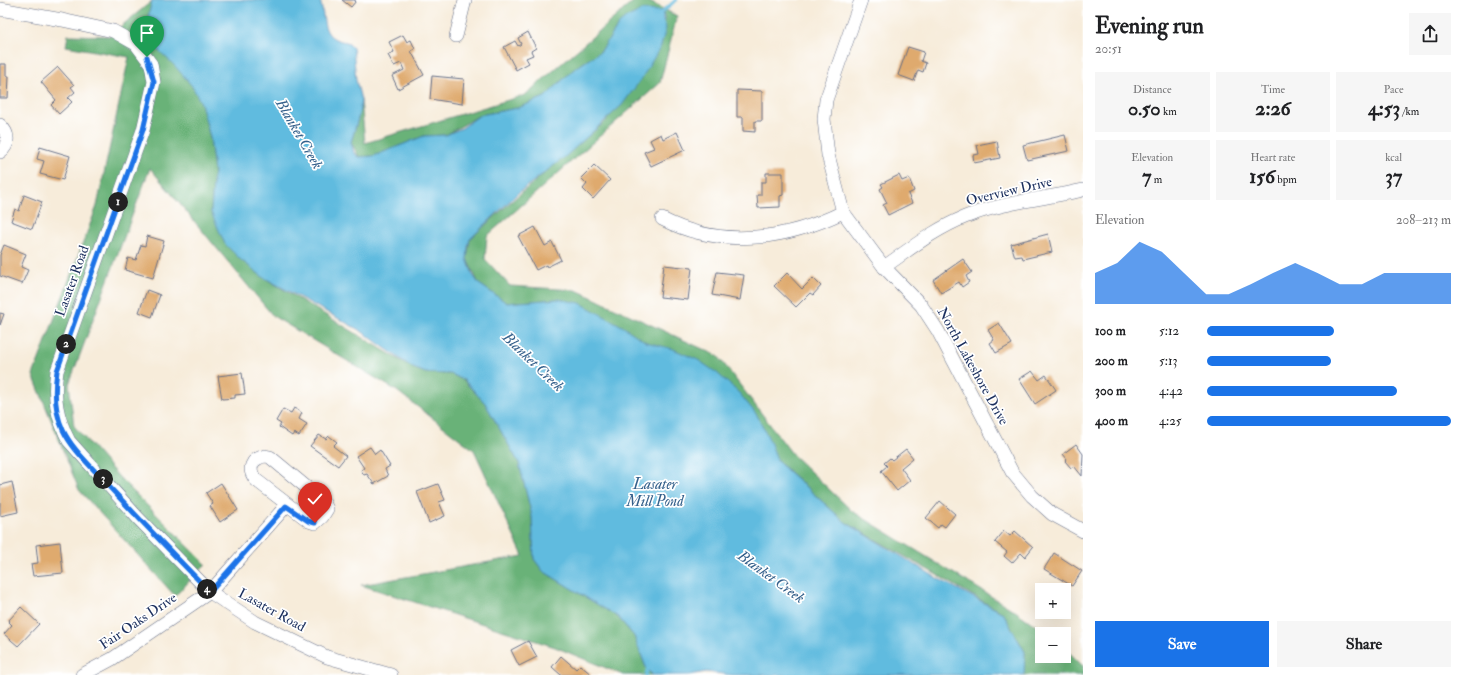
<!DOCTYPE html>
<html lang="en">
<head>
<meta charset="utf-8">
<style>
  body { margin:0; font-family:"IM FELL Double Pica",serif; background:#f6f6f6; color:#202124; height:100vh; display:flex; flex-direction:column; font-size:15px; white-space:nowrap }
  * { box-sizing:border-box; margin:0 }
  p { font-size:13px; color:#757577 }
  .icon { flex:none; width:22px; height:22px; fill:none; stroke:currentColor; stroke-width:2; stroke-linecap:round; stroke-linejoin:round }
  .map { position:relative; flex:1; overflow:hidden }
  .drawer { display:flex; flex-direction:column; background:#fff; width:380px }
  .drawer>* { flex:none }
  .buttons { position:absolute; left:1035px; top:583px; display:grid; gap:8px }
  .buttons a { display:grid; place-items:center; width:36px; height:36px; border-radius:0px; background:#fff; box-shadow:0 4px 16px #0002; font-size:20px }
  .pin { position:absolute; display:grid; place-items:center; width:34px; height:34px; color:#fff; margin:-41px -17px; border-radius:50% 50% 50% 0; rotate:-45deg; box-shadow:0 0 4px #0007 }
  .pin .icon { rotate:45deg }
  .km { position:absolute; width:20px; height:20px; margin:-10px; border-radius:50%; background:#222; color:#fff; font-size:11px; line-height:20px; text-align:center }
  .round { display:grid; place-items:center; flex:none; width:42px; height:42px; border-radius:0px; background:#f6f6f6 }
  .head { display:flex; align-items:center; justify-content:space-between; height:68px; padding:0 12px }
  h1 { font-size:22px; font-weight:700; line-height:30px }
  .stats { display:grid; grid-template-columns:repeat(3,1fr); gap:6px; height:68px; padding:4px 12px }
  .stats div { display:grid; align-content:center; border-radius:0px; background:#f6f6f6; text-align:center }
  .stats b { font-size:20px; font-weight:700 }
  .stats small { font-size:11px; font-weight:400 }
  .stats p { font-size:11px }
  .chart { height:112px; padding:8px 12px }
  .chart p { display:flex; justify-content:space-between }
  .chart svg { width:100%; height:72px; margin-top:4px; fill:#1a73e8; opacity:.7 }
  .primary-button { display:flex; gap:8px; margin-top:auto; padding:8px 12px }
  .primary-button a { flex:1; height:46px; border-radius:0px; background:#1a73e8; color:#fff; font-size:16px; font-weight:700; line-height:46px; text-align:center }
  .primary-button a+a { background:#f6f6f6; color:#202124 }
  ul { padding:0 12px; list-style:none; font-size:13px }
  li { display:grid; grid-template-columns:64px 48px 1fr; align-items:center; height:30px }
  li i { height:10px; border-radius:5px; background:#1a73e8 }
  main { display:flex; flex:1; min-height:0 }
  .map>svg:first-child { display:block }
  .forest { fill:#69b278; stroke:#42706b }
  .water { fill:#61bbdf; stroke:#3e759e }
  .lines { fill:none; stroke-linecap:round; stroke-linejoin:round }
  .stream { stroke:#61bbdf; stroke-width:3 }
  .building { fill:#dfaa6e }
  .minor-casing { stroke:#687189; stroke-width:14 }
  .minor { stroke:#fff; stroke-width:13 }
  .route-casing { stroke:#fff; stroke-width:8 }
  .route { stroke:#1a73e8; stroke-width:5 }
  .labels { text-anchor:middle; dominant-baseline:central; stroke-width:3.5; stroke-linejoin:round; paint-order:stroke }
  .street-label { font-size:14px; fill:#1b2f5e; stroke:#fff }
  .water-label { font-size:15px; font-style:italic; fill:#34608b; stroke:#fff }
</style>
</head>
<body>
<main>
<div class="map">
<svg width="1083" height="675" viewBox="0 0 1083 675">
  <rect width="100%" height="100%" fill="#fff"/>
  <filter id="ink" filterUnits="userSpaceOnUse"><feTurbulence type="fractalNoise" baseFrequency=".025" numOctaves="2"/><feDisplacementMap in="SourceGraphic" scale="8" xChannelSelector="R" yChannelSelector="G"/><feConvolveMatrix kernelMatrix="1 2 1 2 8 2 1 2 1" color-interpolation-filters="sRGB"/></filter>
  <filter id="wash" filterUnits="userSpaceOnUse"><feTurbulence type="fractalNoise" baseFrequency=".012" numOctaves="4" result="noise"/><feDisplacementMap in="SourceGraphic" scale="16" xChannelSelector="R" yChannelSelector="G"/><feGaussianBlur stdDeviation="0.9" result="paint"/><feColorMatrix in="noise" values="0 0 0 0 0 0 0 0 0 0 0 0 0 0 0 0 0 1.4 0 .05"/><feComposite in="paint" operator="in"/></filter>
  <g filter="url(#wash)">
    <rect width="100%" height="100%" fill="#f7ecda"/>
    <g class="forest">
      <polygon points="635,0 646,0 677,16 660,83 487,236 485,259 510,286 576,290 718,356 793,455 852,511 1015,611 1048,634 1042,634 1042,656 1064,656 1064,647 1083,666 1083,675 1024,675 1025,652 1003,613 845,522 646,342 558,299 507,303 479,284 467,259 470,239 513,200 606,121 665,22 663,11 620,23 601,51 573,70 545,97 518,108 480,115 446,135 424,136 374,156 359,157 351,142 359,115 361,100 365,143 525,95"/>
      <polygon points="152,1 146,26 192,86 201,102 210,137 214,171 211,212 241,260 263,277 413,368 426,373 451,374 463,380 485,403 519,463 532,516 534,559 543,571 618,617 634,636 647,670 653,675 623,675 555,647 361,585 523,556 474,450 397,391 273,316 150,168 69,384 74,426 118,476 206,564 175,596 79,490 33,375 97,206 129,57 66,46 68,35 109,36"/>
    </g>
    <path class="water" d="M152,0H320C326,21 320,39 347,42L353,48L356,80L361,100L359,115L351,142L354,153L359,157L374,156L424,136L446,135L462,128L480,115L518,108L545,97L573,70L601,51L620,23L626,18L642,10L663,11V19L666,28L661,46L642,78L622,105L566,156L518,193L470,239L468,246L467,259L473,275L479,284L507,303L558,299L580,303L622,326L646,342L673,349L698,360L717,373L739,393L757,415L769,439L778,462L845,522L937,578L1003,613L1025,652L1024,675H732L706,672L689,675H653L647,670L634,636L618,617L543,571L534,559L532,516L519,463L485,403L464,380L451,374L426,373L413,368L361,331L263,277L241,260L225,244L211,212L214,171L210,137L201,103L192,86L175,66L150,42L146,26Z"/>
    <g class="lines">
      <g class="stream">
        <polyline points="661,13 676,0"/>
        <polyline points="646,675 648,666"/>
      </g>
    </g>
    <g id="blocks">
      <g class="building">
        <polygon points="342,0 354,0 356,1 351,7"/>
        <polygon points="528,32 536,48 531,51 533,55 526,58 529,63 516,70 504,47 515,41 518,46 521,44 518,38"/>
        <polygon points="403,35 407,42 411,40 415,49 411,51 424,75 398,89 392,76 404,70 401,63 394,66 388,55 394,52 389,42"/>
        <polygon points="908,47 924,52 921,61 926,63 923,72 918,70 914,81 898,75"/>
        <polygon points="0,64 6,64 6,76 9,76 8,98 0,98"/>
        <polygon points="58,67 74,85 71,87 75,92 68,98 72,102 59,114 51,105 56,100 41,82"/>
        <polygon points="432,76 464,79 462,104 430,99"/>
        <polygon points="737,90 762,91 762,121 755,121 755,132 743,131 743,117 737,117"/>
        <polygon points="677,132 685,150 651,166 644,152 654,148 650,140 661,134 663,139"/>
        <polygon points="1065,135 1069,151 1027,160 1023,145"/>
        <polygon points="997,141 1000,158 974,163 973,155 979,154 977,145"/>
        <polygon points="40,147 70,156 63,180 40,174 44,161 37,159"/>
        <polygon points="594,165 610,180 593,199 583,189 587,184 581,178"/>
        <polygon points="766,173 783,173 783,195 780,196 780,207 758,208 757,195 761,195 761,182 766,182"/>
        <polygon points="899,175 902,181 909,178 914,191 908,194 912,203 888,215 883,205 887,203 880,189 883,187 881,184"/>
        <polygon points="24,195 42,202 32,229 11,221 15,209 19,211"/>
        <polygon points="535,227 545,246 552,242 561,260 547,267 546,265 536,270 518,236"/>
        <polygon points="1048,234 1052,252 1023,259 1022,256 1015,257 1011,244"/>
        <polygon points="147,236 164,241 153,278 125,270 128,258 136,260 141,245 145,246"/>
        <polygon points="4,245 26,254 21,267 28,270 22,284 0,276 0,255"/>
        <polygon points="963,259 972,272 966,276 969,282 962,287 959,282 941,293 933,280"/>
        <polygon points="664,265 692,268 688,300 660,297"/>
        <polygon points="717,272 744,275 740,300 712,295"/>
        <polygon points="787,273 802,289 813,278 821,286 813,295 810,293 796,307 774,286"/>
        <polygon points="147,290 160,295 152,317 139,312"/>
        <polygon points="0,313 4,314 0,325"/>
        <polygon points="999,323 1012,344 996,353 990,343 994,340 988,330"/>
        <polygon points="1032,371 1039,380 1046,375 1056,390 1035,404 1019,379"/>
        <polygon points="242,373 245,394 235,395 235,398 222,399 218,376"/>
        <polygon points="294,408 302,413 299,419 307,424 299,436 294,433 292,436 279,427 281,424 276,421 283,409 291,413"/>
        <polygon points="319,435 326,439 329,436 337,442 333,446 346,456 338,466 310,446"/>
        <polygon points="1076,444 1083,454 1082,476 1074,466 1071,468 1065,461 1067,459 1063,454"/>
        <polygon points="370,447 375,454 380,450 390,466 385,469 388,476 374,484 367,474 364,475 361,470 364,468 356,456"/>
        <polygon points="906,449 913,458 901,468 910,480 897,491 881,471 887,466 884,463 890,458 892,460"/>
        <polygon points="12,482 18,512 0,516 0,485"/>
        <polygon points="221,483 238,510 220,522 210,506 213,504 206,493"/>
        <polygon points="438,484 445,500 439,502 445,516 429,523 417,492"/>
        <polygon points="940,501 955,514 945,527 941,524 938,528 926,518"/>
        <polygon points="1004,531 1010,536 1015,531 1033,547 1025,557 1021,553 1012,563 1004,556 1007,552 995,542"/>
        <polygon points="60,542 63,573 33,576 31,564 38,563 36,545"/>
        <polygon points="1054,553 1082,571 1072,586 1044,569"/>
        <polygon points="21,607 39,624 18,646 4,634 12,625 8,621"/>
        <polygon points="528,641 537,657 519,666 511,650"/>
        <polygon points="561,656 576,669 580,665 592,675 561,675 552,667"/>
      </g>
    </g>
  </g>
  <g filter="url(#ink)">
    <use href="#blocks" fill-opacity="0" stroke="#687189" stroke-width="1"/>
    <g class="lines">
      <defs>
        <g id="minor">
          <polyline points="861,0 826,100 824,119 828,155 843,212 884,267 921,305 938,331 1012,472 1032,496 1052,514 1083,531"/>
          <path d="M0,9L62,20L113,31L136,44L151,64L154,82L143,130L57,371C53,397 57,418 69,441L137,517L210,592L255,622L327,657L391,675"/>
          <polyline points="456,36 465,0"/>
          <path d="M0,125C9,133 10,145 0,152"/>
          <path d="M662,219C720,249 786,240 843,212"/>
          <path d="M884,267C910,249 935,229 965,217C1002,202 1044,199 1083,190"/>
          <path d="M265,456L270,457L323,501L327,509L322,517L315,523L309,521L256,480C247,469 251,459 265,456Z"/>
          <polyline points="82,675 112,659 210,592 286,506"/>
        </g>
      </defs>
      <use href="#minor" class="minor-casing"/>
      <use href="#minor" class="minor"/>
    </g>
  </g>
  <g class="lines" filter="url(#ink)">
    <defs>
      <path id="route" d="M147,57L154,82L143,130L57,371C54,391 54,411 63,430C72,449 89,464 103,480C138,518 174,555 210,592L286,506L308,521L315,523"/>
    </defs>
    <use href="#route" class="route-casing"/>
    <use href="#route" class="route"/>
  </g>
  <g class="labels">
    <g class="street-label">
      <text transform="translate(1009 191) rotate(-13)">Overview Drive</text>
      <text transform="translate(72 281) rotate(-70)">Lasater Road</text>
      <text transform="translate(973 366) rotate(61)">North Lakeshore Drive</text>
      <text transform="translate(272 610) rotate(29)">Lasater Road</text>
      <text transform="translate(138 621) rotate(-34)">Fair Oaks Drive</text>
    </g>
    <g class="water-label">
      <text transform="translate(299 134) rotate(60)">Blanket Creek</text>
      <text transform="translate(533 362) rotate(44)">Blanket Creek</text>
      <text x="655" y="484">Lasater<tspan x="655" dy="17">Mill Pond</tspan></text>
      <text transform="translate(771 577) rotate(36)">Blanket Creek</text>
    </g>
  </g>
</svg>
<div class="buttons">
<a>+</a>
<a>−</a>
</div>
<div class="pin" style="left:147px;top:57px;background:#1e9e55"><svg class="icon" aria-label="arrive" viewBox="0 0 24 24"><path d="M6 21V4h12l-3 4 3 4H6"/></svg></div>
<div class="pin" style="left:315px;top:523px;background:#d93025"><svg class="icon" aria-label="check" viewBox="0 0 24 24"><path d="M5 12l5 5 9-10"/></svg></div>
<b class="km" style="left:118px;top:202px">1</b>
<b class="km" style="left:66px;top:344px">2</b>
<b class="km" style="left:103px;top:479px">3</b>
<b class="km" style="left:207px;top:589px">4</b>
</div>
<section class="drawer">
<div class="head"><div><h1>Evening run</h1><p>20:51</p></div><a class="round"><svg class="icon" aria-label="share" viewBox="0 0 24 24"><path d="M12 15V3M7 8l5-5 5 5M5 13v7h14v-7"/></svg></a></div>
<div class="stats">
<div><p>Distance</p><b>0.50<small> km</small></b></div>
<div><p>Time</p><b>2:26</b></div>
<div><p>Pace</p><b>4:53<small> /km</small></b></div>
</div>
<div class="stats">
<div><p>Elevation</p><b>7<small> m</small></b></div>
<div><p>Heart rate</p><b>156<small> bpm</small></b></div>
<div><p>kcal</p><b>37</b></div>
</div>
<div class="chart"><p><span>Elevation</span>208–213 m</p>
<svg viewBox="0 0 160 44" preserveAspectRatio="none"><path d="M0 44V25L10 19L20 6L30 12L40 25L50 38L60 38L70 32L80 25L90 19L100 25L110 32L120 32L130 25L140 25L150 25L160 25V44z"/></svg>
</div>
<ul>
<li><b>100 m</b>5:12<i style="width:52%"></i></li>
<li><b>200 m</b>5:13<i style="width:51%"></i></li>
<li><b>300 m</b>4:42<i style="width:78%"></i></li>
<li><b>400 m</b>4:25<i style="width:100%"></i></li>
</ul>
<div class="primary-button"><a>Save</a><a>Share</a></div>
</section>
</main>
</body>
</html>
